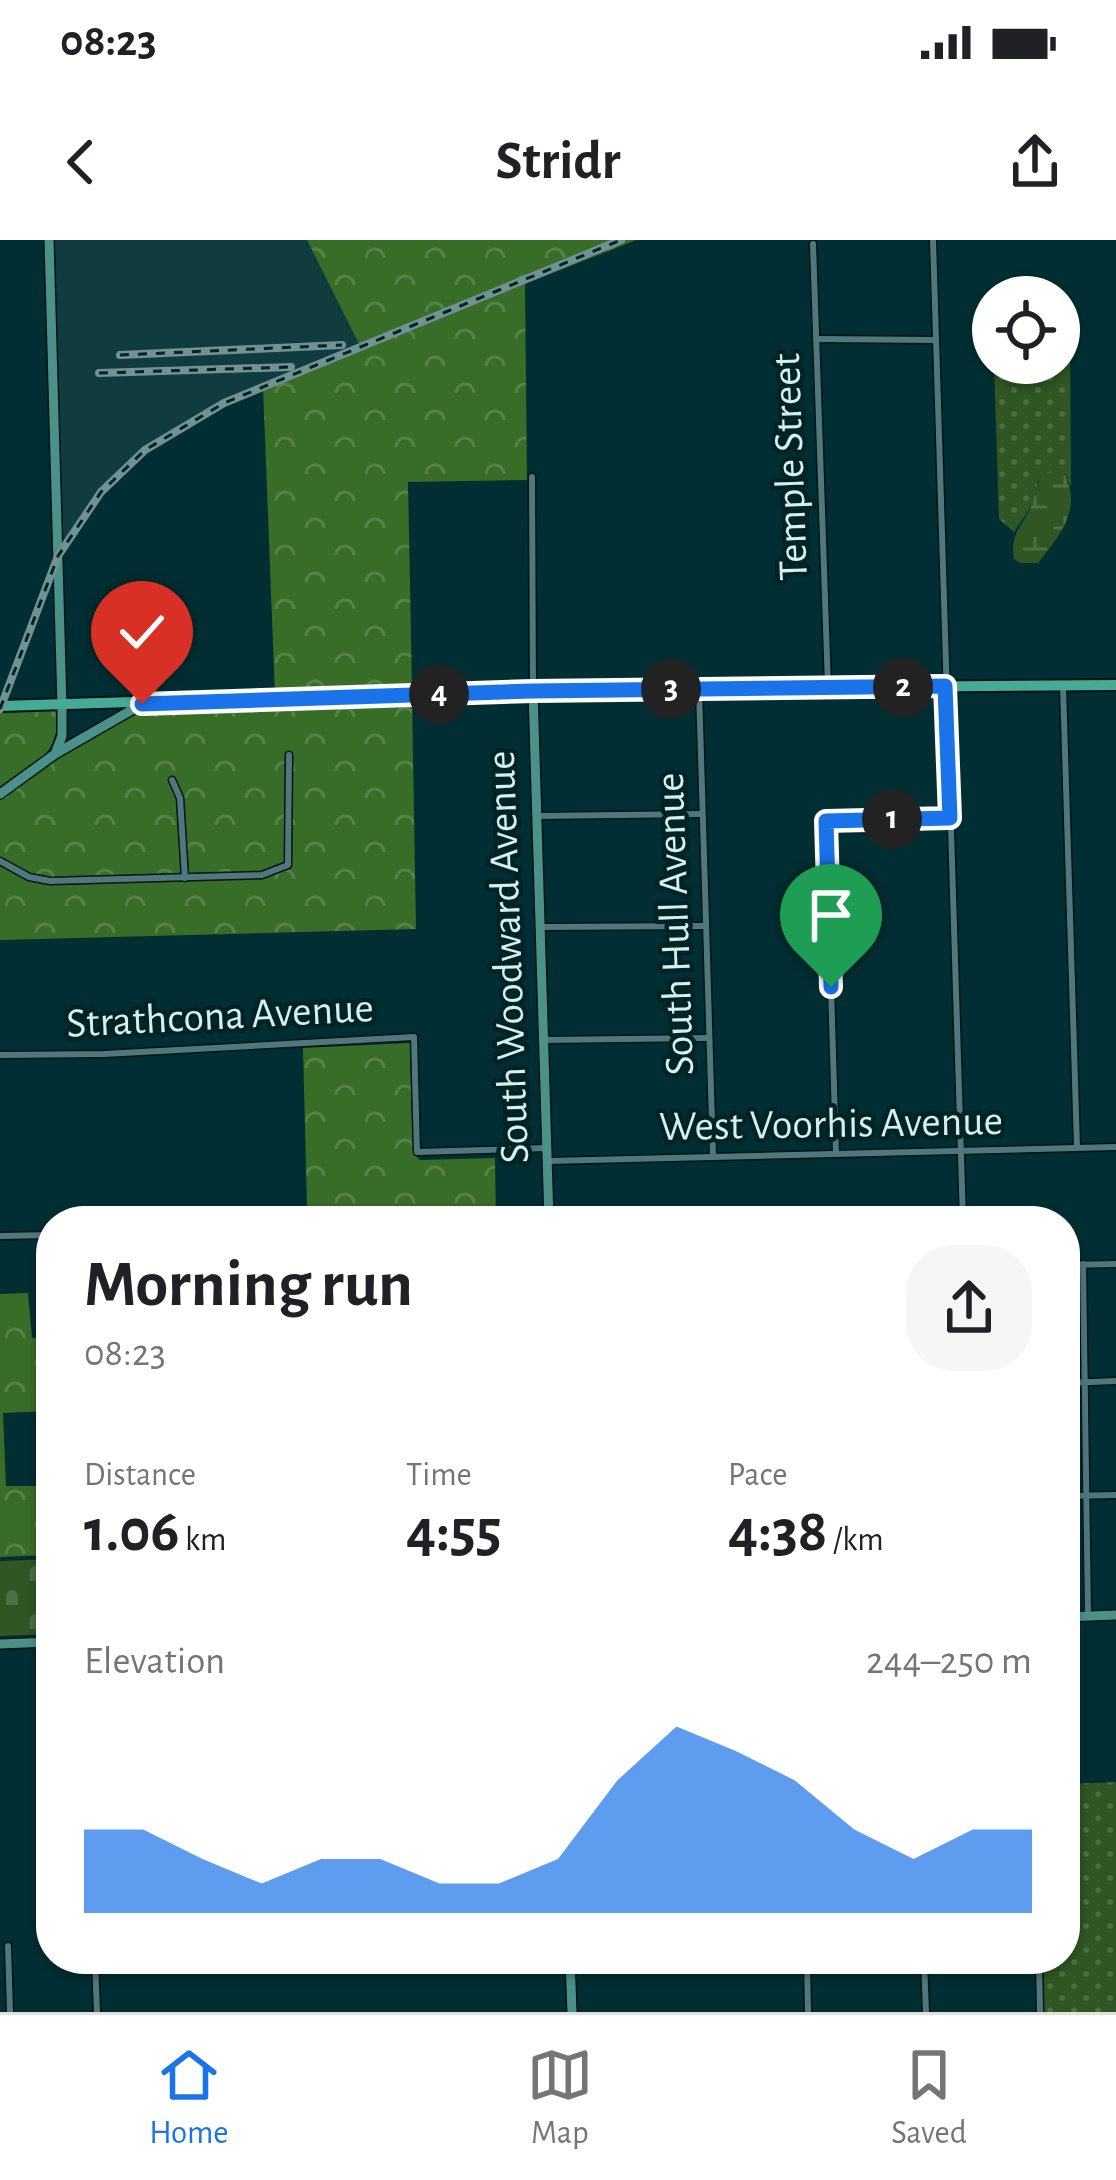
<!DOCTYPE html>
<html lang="en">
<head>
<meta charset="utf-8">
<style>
  body { margin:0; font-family:"Alegreya Sans",sans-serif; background:#f6f6f6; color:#202124; height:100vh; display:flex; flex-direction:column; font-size:45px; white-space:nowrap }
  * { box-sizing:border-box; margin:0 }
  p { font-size:39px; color:#757577 }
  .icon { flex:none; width:66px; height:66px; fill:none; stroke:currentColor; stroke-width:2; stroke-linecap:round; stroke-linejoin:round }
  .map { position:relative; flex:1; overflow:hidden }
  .drawer { position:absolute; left:36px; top:966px; width:1044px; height:768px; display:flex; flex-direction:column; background:#fff; border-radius:48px; box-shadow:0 3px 9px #0004 }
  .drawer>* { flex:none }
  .tools { position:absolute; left:972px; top:36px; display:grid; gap:24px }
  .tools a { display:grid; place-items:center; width:108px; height:108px; border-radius:50%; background:#fff; box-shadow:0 3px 9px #0004; font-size:60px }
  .pin { position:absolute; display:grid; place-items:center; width:102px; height:102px; color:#fff; margin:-123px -51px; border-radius:50% 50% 50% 0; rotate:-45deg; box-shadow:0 0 12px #0007 }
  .pin .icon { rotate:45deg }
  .km { position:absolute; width:60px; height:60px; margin:-30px; border-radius:50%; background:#222; color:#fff; font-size:33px; line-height:60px; text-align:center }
  .round { display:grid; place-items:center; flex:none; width:126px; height:126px; border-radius:48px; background:#f6f6f6 }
  .headline { display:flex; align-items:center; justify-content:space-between; height:204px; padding:0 48px }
  h1 { font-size:66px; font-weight:700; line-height:90px }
  .stats { display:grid; grid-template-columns:repeat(3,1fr); gap:18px; height:204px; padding:12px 48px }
  .stats div { display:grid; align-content:center }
  .stats b { font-size:60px; font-weight:700 }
  .stats small { font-size:33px; font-weight:400 }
  .stats p { font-size:33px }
  .chart { height:336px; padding:24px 48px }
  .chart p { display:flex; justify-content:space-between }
  .chart svg { width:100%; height:216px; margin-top:12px; fill:#1a73e8; opacity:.7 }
  .status { display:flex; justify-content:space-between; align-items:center; height:84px; padding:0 60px; background:#fff; direction:ltr }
  .status svg { height:33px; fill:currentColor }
  header { display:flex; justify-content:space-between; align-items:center; height:156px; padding:0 48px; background:#fff; font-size:54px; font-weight:700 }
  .menu { display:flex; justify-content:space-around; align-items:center; height:168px; border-top:3px solid #e0e0e0; background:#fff; font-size:33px; color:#757577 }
  .menu a { display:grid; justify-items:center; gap:6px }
  .menu .current { color:#1a73e8 }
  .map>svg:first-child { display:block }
  .built { fill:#103c40 }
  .grass { fill:url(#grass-dots) }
  .forest { fill:url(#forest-crowns) }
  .wetland { fill:url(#wetland-marsh) }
  .cemetery { fill:url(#cemetery-stones) }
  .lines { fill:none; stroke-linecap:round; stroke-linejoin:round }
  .street-casing { stroke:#001416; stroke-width:9 }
  .secondary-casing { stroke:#001416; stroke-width:12 }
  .primary-casing { stroke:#001416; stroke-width:14 }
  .street { stroke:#4e787d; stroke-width:6 }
  .secondary { stroke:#4a918a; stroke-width:9 }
  .primary { stroke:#45aa96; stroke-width:10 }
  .rail-casing { stroke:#709295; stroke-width:8 }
  .rail { stroke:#012326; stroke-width:3; stroke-dasharray:9; stroke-linecap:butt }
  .route-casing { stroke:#fff; stroke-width:24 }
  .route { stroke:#1a73e8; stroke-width:15 }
  .labels { text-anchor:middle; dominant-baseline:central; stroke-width:9; stroke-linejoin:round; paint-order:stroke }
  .street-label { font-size:42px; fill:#d7eef0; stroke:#012326 }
</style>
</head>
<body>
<div class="status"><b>08:23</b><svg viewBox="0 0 49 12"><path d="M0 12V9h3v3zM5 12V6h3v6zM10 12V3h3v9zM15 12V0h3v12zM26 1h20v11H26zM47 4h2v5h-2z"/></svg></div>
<header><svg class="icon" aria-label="back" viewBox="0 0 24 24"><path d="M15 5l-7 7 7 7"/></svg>Stridr<svg class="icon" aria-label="share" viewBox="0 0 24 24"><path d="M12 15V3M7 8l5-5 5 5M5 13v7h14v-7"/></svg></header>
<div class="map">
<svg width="1116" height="1772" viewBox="0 0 1116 1772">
  <defs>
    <pattern id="grass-dots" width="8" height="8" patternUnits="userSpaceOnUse" patternTransform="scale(3)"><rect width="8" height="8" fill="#2f5623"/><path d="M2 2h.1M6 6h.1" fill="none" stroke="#4c6f43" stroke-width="1.8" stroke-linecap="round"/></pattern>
    <pattern id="forest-crowns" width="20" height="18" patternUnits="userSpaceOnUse" patternTransform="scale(3)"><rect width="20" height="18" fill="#386d27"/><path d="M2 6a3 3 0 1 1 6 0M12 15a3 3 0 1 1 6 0" fill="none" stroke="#548247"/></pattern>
    <pattern id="wetland-marsh" width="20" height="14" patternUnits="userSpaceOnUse" patternTransform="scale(3)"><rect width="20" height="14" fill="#2f5623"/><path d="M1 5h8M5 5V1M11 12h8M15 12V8" fill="none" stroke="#4c6f43"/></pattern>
    <pattern id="cemetery-stones" width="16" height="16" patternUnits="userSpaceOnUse" patternTransform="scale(3)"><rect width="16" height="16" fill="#2f5623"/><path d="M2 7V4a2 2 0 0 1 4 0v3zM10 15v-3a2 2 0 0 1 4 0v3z" fill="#4c6f43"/></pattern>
  </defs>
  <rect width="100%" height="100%" fill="#002e32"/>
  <polygon class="built" points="54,0 307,0 361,108 190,180 121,227 83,273 62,314"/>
  <g class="grass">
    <polygon points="1070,89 1071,247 1065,234 1038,241 1033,264 1014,292 999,279 994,123 1059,123 1059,90"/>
    <polygon points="1116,1542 1116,1772 1044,1772 1043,1719 1065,1719 1065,1544"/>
  </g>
  <g class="forest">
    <polygon points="307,0 636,0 525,44 527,240 408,242 412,450 275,455 263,147 361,108"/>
    <polygon points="412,459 416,689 0,700 0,559 58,517 143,468"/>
    <path d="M0,471H58C58,518 35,523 0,548Z"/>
    <polygon points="410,803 413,913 420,920 495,918 496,981 363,981 362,966 307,968 303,808"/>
    <polygon points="28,1053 32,1098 51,1098 51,1171 3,1173 6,1246 51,1246 51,1315 0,1317 0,1054"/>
  </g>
  <path class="wetland" d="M1054,232L1065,235C1082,269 1060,296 1038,323H1020L1014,319C1009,291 1025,285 1033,262C1039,246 1035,236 1054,232Z"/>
  <polygon class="cemetery" points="51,1319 51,1394 0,1396 0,1321"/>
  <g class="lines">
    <defs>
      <g id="street">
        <polyline points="933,0 963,981"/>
        <polyline points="813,4 828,447"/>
        <polyline points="816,99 935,100"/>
        <polyline points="532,237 533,450"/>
        <polyline points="1063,446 1077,907"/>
        <polyline points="699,449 713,916"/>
        <polyline points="172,540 180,558 185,638"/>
        <polyline points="537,576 700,574"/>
        <polyline points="0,621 29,637 50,641 262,635 288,625 289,515"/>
        <polyline points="540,687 704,686"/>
        <polyline points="544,800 708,798"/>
        <polyline points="0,815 104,814 414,797 417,912 547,908"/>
        <polyline points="836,913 826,581 950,577"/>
        <polyline points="548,921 1116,907"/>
        <polyline points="0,996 51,995"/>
        <polyline points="1083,1024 1088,1376"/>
        <polyline points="1065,1025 1116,1024"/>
        <polyline points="1065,1143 1116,1141"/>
        <polyline points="1065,1256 1116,1255"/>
        <polyline points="8,1706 10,1772"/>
        <polyline points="95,1719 97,1772"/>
        <polyline points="807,1719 808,1772"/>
        <polyline points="924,1719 926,1772"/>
        <polyline points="1039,1719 1040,1772"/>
      </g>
      <g id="secondary">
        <polyline points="49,0 62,466 62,496 55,514"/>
        <polyline points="533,450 549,981"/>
        <polyline points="0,554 55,514 142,464"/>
        <polyline points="1065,1377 1116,1375"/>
        <polyline points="0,1404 51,1402"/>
        <polyline points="570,1719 572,1772"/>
      </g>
      <polyline id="primary" points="0,466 533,450 1116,445"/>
    </defs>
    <use href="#street" class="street-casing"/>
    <use href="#secondary" class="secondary-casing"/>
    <use href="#primary" class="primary-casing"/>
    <use href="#street" class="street"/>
    <use href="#secondary" class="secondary"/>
    <use href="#primary" class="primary"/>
    <defs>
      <g id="rail">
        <polyline points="120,115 342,105"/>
        <polyline points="99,133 291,127"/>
        <polyline points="0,469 58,316 101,252 145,210 224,163 621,0"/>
      </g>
    </defs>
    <use href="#rail" class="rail-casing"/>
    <use href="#rail" class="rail"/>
  </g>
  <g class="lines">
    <defs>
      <polyline id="route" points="142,464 533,451 945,446 950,578 826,581 831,747"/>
    </defs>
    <use href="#route" class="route-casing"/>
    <use href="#route" class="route"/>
  </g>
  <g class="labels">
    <g class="street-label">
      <text transform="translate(790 227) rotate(-92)">Temple Street</text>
      <text transform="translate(675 684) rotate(-92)">South Hull Avenue</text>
      <text transform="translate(508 717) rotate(-92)">South Woodward Avenue</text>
      <text transform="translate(220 776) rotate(-3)">Strathcona Avenue</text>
      <text transform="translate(831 884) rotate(-1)">West Voorhis Avenue</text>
    </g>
  </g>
</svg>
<div class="tools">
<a><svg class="icon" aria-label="locate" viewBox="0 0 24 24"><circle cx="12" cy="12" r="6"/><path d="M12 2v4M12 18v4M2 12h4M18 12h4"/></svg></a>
</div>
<div class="pin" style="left:831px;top:747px;background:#1e9e55"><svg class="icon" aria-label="arrive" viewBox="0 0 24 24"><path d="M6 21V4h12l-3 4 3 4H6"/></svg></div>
<div class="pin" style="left:142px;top:464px;background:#d93025"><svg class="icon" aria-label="check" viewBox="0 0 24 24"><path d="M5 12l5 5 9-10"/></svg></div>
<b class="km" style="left:892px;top:579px">1</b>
<b class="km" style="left:903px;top:447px">2</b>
<b class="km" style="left:671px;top:449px">3</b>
<b class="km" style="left:439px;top:454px">4</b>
<section class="drawer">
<div class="headline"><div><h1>Morning run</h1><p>08:23</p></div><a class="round"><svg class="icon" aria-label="share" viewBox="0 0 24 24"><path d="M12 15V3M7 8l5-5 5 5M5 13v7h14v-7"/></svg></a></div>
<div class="stats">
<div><p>Distance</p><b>1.06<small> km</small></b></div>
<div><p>Time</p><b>4:55</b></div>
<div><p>Pace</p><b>4:38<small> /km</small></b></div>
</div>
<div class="chart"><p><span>Elevation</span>244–250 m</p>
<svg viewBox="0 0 160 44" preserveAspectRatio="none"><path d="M0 44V27L10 27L20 33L30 38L40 33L50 33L60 38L70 38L80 33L90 17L100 6L110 11L120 17L130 27L140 33L150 27L160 27V44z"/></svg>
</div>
</section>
</div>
<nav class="menu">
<a class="current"><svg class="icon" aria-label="home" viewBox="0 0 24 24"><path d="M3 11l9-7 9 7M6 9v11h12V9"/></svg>Home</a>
<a><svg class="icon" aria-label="map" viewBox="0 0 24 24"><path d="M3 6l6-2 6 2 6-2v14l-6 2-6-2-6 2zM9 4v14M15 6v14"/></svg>Map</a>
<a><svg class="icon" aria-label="saved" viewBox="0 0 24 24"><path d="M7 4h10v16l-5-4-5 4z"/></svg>Saved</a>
</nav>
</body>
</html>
